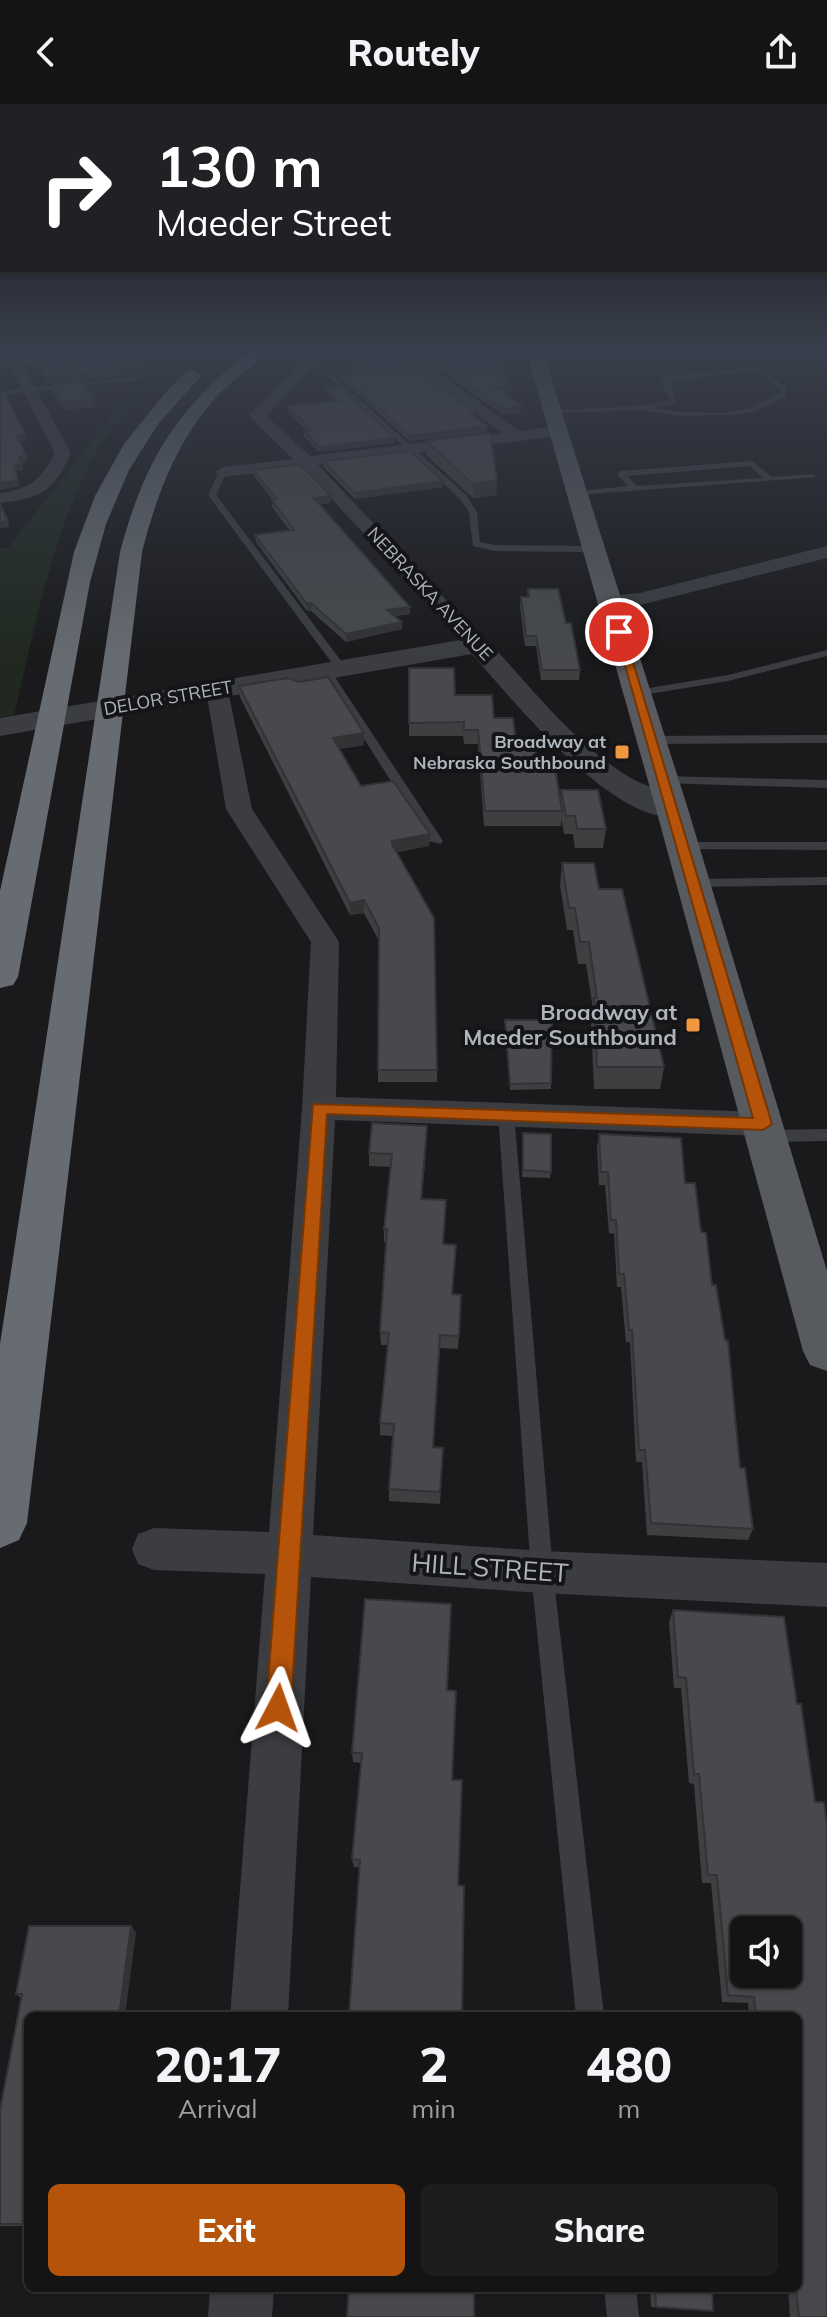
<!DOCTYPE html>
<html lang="en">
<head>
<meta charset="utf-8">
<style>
	body { margin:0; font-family:Mulish,sans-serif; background:#1d1d1e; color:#f1f3f6; height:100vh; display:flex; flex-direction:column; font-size:30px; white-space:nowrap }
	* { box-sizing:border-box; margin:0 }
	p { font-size:26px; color:#9d9ea0 }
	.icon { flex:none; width:44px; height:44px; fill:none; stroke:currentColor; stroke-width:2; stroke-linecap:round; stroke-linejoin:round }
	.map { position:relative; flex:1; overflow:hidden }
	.panel { position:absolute; left:24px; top:1908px; width:778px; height:280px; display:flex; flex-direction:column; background:#141415; border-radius:12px; box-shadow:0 2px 6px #0004,0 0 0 2px #333334 }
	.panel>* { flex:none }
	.banner { position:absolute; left:0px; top:0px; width:828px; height:168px; box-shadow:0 2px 6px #0004,0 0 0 2px #333334; background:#202124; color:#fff; overflow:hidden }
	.fabs { position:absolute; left:730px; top:1812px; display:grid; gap:16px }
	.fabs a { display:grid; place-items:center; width:72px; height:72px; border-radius:12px; background:#141415; box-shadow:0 2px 6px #0004,0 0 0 2px #333334; font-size:40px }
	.pin { position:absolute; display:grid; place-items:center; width:68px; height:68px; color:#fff; margin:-34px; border:4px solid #fff; border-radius:50%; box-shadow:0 2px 8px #0007 }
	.me { position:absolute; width:88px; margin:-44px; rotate:4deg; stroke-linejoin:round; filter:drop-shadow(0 0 6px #0008) }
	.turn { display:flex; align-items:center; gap:28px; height:168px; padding:0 24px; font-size:36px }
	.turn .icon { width:104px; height:104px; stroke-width:2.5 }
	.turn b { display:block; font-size:56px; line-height:68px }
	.eta { display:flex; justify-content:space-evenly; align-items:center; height:136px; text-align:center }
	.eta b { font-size:48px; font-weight:800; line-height:56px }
	.cta { display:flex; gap:16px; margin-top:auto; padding:16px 24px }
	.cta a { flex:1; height:92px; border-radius:12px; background:#b45309; color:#fff; font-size:32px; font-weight:800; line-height:92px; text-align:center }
	.cta a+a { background:#1d1d1e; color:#f1f3f6 }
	header { display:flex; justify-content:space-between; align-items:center; height:104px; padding:0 24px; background:#141415; font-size:36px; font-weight:800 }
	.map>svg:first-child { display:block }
	.green { fill:#202820 }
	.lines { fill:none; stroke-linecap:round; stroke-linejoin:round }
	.service { fill:#3b3d41; fill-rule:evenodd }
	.minor { fill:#3b3d41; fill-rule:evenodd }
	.tertiary { fill:#3b3d41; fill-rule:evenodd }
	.primary { fill:#575b60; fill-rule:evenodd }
	.motorway { fill:#676c72; fill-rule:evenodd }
	.wall { fill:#3d3f41; fill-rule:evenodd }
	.shaded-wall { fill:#323335 }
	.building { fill:#47494c; stroke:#323335; stroke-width:2; fill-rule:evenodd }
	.route { fill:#b45309; stroke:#753606; stroke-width:2 }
	.poi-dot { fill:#f1983e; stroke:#151517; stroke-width:3 }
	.labels { text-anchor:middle; stroke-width:8; stroke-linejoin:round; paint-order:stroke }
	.far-street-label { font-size:18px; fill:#adb4bc; stroke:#151517 }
	.far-poi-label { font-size:18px; font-weight:bold; fill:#adb4bc; stroke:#151517; text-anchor:end }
	.poi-label { font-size:22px; font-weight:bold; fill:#adb4bc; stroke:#151517; text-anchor:end }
	.near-street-label { font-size:26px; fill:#adb4bc; stroke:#151517 }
</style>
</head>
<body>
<header><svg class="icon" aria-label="back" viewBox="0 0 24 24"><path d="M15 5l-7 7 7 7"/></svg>Routely<svg class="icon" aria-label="share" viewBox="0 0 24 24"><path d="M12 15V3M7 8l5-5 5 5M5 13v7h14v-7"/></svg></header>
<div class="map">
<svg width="827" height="2213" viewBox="0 0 827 2213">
	<rect width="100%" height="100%" fill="#1a1a1c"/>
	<path class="green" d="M192,246H195C168,267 140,289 118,316C58,392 37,518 14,611L0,613V444L9,443L115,308Z"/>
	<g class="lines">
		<path class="service" d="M309,254H313L466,391L477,408L480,438L495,441L594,442L599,445L594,448L495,447L473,442L469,408L460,395Z
			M750,263L766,268L787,284L785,293L753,308L733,311L678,312L639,306L553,309L549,307L639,302L670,296L661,279L665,273ZM750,267L762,270L780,286L779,290C769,294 759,300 749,304C721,313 681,308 652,304L677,299L670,277Z
			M141,272L138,276L0,291V287Z
			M752,357L772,373L812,370L816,373L576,391L572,388L628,382L617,370L621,367ZM750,362L763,374L637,382L627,372Z
			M220,366L227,368L216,391L345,562V566H337L208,391Z
			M827,546V552L728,577L637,592L631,589L637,586L728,571Z
			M322,565L331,567L443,737L441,740L429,737L321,567Z
			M827,631V639L651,640L645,636L651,632Z
			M663,672L827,676V684L659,679V673Z
			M683,738H827V746L678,745L676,742Z
			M827,773V781L693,783L686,779L693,775Z
			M506,1003L514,1009L553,1468L604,1912H576L531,1468L498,1009Z
			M827,1025V1037L767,1038L758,1032L767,1026Z
			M604,2184H636L639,2213H607Z"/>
		<path class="minor" d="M1,246H15L19,254L102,246H146L139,250L23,262L71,349C53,388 42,394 0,399V389C30,385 41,376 55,349L10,263L0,264V256L6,255Z
			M367,246H413L411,249L519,327L559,322L567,327L559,332L318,361L485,537L489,541L485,545H471L302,363L223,373L215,368L223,363L293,355L249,312L306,252ZM396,251L502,329L310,352L266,312L315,259Z
			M827,442V454L640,501L610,504L600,498L610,492L640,489Z
			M217,579L228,586L252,705L339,838L336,993L763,1008L775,1012L780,1020L775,1028L763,1032L335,1016L313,1431L542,1447L827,1459V1503L542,1489L311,1473L288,1912H230L265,1470L154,1466L138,1460L132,1445L138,1430L154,1424L269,1428L302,1004L311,838L226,705L206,586Z
			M210,2184H274L272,2213H208Z"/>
		<path class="tertiary" d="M478,533L487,536C531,583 573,639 629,673C644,682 679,692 688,705L683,712C618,728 511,594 472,550L0,632V614Z"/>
		<path class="primary" d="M526,246H542L688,705L827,1167V1267L810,1261L803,1247L656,705Z"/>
		<path class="motorway" d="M251,246H269C256,262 237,272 222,287C179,331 157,389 142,448L27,1419L19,1436L0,1444V1240L120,448C145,355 176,306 251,246Z
			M193,266L202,271L158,320L129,366L106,420L90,478L18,873L13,881L0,884V787L74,448L95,392L124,340L165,289L187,267Z"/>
	</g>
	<path class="wall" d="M415,246H499L501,253H499L504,257V263H501V265L503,269L509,273V279L512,282L511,288L504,289L521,308L503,311L415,248Z
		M139,248L160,260L133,262L135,270L48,279L39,263L38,258Z
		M346,254L477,314L487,328L410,337L343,277V272L359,270L346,259Z
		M52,280L96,303L64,306L53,288Z
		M326,285L395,339L319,348L304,332V327H307L288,307L287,302L334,297L326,289Z
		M426,337L497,376L496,391L473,394L426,351Z
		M324,357L443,383L355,395L324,363Z
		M253,366L331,399L319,400L410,503V510L395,512L402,525L346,538L311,507H307L256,438L255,431L290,427L272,403L273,396L254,372Z
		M528,485L566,519L580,566L579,576H541L536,542H525L520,503L521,493H527Z
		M409,564L494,614L516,638L537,658L560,697L561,686L606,725L603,744H575L573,730H564L561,714V722H484L478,640H464L463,632H409Z
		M239,582L364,641L339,645L361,682L430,730L429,742L397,748L437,966V978H378V835L364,809L350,811L240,593Z
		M562,759L599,785L664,963L660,985H594L591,916L593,905L586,860H578L573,826H567L560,781Z
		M505,916L551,979V985L510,986Z
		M427,1022L422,1095L443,1140L453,1190L461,1191L458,1245L440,1244L433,1343L443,1344L440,1400L389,1397V1385L393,1332L380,1331V1319L388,1241H381L380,1228L386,1138H384V1125L391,1063L369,1062V1049Z
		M523,1029L551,1068L550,1074L522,1073Z
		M599,1030L685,1079L701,1128L712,1181L740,1364L753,1425L748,1436L647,1431L642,1358H636L630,1238H626L621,1183H617L614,1130L609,1129L605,1081H599L597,1044Z
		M673,1506L784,1513L797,1600H801L815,1698H824L827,1721V2213H790L788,2184H798V1912H749L748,1899L722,1898L711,1779H702L694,1680L689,1679L681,1584H674L669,1518ZM744,1826H788V1870H744Z
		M447,1586L458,1781L462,1912L360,1763H354L352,1755L361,1659L353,1658L352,1649Z
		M131,1822L136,1829L28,1912V2122H0V2005L21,1894L16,1890Z
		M650,2184H712L713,2207L651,2203Z"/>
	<path class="shaded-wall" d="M31,246H75L32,250Z
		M502,247L501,253L492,254V248Z
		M160,254V260L129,263L128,257Z
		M504,257V263H501V266H503V272L495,258Z
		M134,264L135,270L48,279L47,273Z
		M512,282L511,288L496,290V283Z
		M94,295L96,303L64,306L62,298Z
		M522,302L521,308L503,311V305Z
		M487,322V328L410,337V332Z
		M25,331L26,337L18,338L17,332Z
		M395,334V339L319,348V343Z
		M26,352L27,358L20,359L19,353Z
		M22,360L23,366L15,367L14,361Z
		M18,376L20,382L0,386V379Z
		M497,376L496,391L473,394V380Z
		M443,377V383L355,395L354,389Z
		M331,392V399L314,401V394Z
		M8,417L9,423L0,424V418Z
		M311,499V507H307V500Z
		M410,503V510L388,513L387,506Z
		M402,518V525L346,538V530Z
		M364,629V641L334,646L333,634Z
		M430,730L429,742L393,749L392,737Z
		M364,796V809L350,811V799Z
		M427,1022V1035L421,1108V1095Z
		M131,1822L136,1829L125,1912H119Z"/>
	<path class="building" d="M141,246H152L160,254L128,257L134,264L47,273L38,258L139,248Z
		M420,246H499L502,247L492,248L504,257L495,258L502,262H497L503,266H500L509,273L501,274L512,282L496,283L522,302L503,305Z
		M395,249L477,309L471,310L487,322L410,332L343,272L365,269L346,254Z
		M83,277L94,295L62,298L52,280Z
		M341,283L395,334L319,343L304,327L312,326L287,302L339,297L326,285Z
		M0,288H5L25,331L17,332L26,352L19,353L22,360L14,361L18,376L0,379Z
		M490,329L497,376L473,380L426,337Z
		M410,347L443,377L354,389L324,357Z
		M300,360L331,392L314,394L410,503L387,506L402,518L346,530L311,499L307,500L255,431L294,426L272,396L277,395L253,366Z
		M0,400L8,417L0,418Z
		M528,485H558L566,519H571L580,566H542L536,532H526L521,493H529Z
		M409,564H454L455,591H492L494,614H513L516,638H534L537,658L554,657L562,707H485L478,626H464V618L409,619Z
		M328,573L364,629L333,634L361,682L393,677L430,730L392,737V740L434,814L437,966H378L379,824L364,796L350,799L239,582L288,574L299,578Z
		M561,686H598L606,725H577L575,712H566Z
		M562,759H594L599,785H622L664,963H597L594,894H597L589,838H580L575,804H569Z
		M505,916H552L551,979L510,980Z
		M372,1019L427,1022L421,1095L446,1096L443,1140L456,1141L452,1190L461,1191L459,1232L440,1231L433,1343L443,1344L440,1388L389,1385L394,1320L380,1319L389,1229L380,1228L387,1125H384L392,1050L369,1049Z
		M523,1029L551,1030V1068L523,1066Z
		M599,1030L681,1034L685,1079H695L701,1128L706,1129L712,1181H716L725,1236L728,1237L740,1364H745L753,1425L651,1419L645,1346H639L632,1226H629L624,1170H619L616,1116H611L608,1068H601Z
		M365,1495L451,1500L447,1586L456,1587L452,1676H462L458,1781L464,1782L462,1912H349L360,1756L352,1755L362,1649H352Z
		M673,1506L784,1513L797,1600H801L815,1698H824L827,1721V2213H799L796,2184H798V1912H756L754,1893L728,1891L717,1771H708L699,1670H694L686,1574L678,1573ZM744,1826H788V1870H744Z
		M29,1822H131L119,1912H28V2120H0V2006L22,1890H16Z
		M349,2184H474V2213H347Z
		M655,2184H712L713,2207L656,2203Z"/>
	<linearGradient id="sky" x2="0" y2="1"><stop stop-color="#0e0e0f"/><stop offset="0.44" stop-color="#383e4b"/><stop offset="1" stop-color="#383e4b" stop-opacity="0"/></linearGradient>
	<rect width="827" height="555" fill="url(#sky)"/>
	<path class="route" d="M615,526L624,528L772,1020L763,1026L327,1010L291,1604L287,1613L278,1616L269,1613L266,1604L313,1000L753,1014Z"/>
	<g class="poi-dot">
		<rect x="614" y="640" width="16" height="16" rx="4"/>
		<rect x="685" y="913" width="16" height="16" rx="4"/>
	</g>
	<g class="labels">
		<g class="far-street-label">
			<text transform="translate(430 490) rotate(47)" y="6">NEBRASKA AVENUE</text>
			<text transform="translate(168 594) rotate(-10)" y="6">DELOR STREET</text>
		</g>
		<g class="far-poi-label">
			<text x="606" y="644">Broadway at<tspan x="606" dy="21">Nebraska Southbound</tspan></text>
		</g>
		<g class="poi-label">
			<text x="677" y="916">Broadway at<tspan x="677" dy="25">Maeder Southbound</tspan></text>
		</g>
		<g class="near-street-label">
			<text transform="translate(490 1464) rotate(4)" y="9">HILL STREET</text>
		</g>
	</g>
</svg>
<div class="fabs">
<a><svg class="icon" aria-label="sound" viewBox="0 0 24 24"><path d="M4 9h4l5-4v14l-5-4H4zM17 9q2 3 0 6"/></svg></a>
</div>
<div class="pin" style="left:619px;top:528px;background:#d93025"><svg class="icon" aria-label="arrive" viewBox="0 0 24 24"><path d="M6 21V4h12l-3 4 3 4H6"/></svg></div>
<svg class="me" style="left:278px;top:1604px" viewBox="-20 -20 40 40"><path d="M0-17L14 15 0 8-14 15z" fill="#b45309" stroke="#fff" stroke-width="4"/></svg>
<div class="banner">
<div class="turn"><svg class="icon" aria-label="right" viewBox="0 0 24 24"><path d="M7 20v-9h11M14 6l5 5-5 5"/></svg><div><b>130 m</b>Maeder Street</div></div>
</div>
<section class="panel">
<div class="eta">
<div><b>20:17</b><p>Arrival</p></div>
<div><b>2</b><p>min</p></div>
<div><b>480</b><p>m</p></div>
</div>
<div class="cta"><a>Exit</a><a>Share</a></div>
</section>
</div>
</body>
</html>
